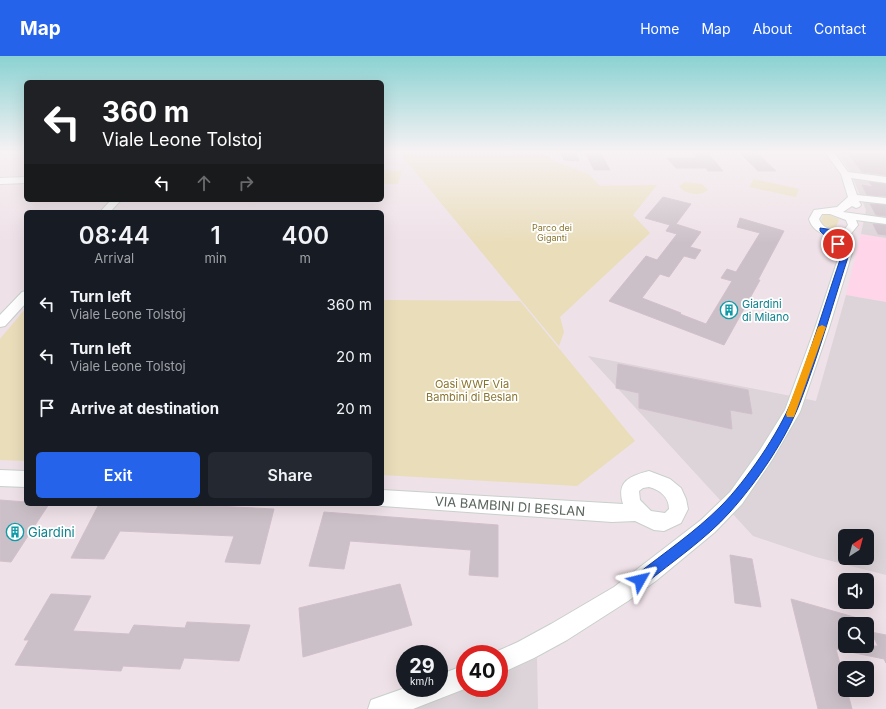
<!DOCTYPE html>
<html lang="en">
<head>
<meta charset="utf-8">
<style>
	body { margin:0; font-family:Inter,sans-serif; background:#242831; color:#f1f3f6; height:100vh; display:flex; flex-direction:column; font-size:15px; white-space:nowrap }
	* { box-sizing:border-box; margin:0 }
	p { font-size:13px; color:#9ea1a6 }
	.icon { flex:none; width:22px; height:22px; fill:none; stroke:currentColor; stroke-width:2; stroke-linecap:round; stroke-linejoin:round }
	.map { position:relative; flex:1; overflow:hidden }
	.drawer { position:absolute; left:24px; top:154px; width:360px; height:296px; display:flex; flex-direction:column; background:#171b24; border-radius:6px; box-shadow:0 4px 16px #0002 }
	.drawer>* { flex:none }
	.hud { position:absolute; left:24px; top:24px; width:360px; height:122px; border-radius:6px; box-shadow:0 4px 16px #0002; background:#202124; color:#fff; overflow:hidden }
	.needle { width:26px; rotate:36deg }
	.controls { position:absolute; left:838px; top:473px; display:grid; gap:8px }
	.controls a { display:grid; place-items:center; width:36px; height:36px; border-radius:6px; background:#171b24; box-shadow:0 4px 16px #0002; font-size:20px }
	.speed { position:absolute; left:396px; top:589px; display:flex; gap:8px; font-size:20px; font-weight:700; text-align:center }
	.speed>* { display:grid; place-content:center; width:52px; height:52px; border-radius:50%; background:#171b24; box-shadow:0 4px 16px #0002; line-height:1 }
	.speed small { font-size:10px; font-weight:400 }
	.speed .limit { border:6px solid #d22; background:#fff; color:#111 }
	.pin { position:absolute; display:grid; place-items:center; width:34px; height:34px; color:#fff; margin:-17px; border:2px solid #fff; border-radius:50%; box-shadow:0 1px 4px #0007 }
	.me { position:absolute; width:44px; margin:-22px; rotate:53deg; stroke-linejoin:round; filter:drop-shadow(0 0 3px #0008) }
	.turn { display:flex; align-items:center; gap:14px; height:84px; padding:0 12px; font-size:18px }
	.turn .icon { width:52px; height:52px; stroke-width:2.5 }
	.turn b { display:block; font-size:28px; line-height:34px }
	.lanes { display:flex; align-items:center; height:38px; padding:0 12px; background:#0003; justify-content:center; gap:20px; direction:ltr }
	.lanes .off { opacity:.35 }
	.eta { display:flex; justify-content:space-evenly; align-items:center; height:68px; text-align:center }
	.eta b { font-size:24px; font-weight:600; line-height:28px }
	.button { display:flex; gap:8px; margin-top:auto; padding:8px 12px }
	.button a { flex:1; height:46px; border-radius:6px; background:#2563eb; color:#fff; font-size:16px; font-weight:600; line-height:46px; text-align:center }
	.button a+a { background:#242831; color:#f1f3f6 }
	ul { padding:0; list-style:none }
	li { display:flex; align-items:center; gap:12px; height:52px; padding:0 12px }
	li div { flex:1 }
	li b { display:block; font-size:15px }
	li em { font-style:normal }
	header { display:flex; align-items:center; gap:24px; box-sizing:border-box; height:56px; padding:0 20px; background:#2563eb; color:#fff }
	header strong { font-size:19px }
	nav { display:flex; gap:22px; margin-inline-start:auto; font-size:14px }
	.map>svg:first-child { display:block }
	.commercial { fill:#ffd5ea }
	.industrial { fill:#dcd4d8; fill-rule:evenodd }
	.green { fill:#e9ddba }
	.building { fill:#cbc0c7; stroke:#d3bfcb }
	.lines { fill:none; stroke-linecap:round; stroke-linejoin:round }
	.minor-casing { stroke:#c8d0cb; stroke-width:2 }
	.minor { fill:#fff; fill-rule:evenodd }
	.route { fill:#2563eb; stroke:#184099 }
	.slow { fill:#f59e0b }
	.labels { text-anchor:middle; stroke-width:3.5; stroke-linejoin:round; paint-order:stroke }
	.far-park-label { font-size:9px; fill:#89742d; stroke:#fff }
	.culture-label { font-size:11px; fill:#0d838f; stroke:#fff; text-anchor:start }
	.park-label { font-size:11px; fill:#89742d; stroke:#fff }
	.near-street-label { font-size:13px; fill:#59645c; stroke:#fff }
	.near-culture-label { font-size:13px; fill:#0d838f; stroke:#fff; text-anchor:start }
</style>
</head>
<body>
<header>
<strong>Map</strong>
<nav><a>Home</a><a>Map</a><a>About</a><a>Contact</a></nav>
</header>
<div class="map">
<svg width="886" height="653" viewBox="0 0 886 653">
	<rect width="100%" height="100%" fill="#eee1e7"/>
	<path class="commercial" d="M861,178L886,182V246L846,239Z"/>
	<path class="industrial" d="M835,95H886V182L861,178L866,154L850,115Z
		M846,239L886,246V519L816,501L753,480L588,300L816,345ZM845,480H867V502H845Z
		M537,602L538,653H404L465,632H499V617Z"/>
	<path class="green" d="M398,95H542L554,105L589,118L600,130L657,129L633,159L650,177L560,261L564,276L559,290Z
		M382,114L402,115L398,128H382Z
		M754,123L799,133L796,141L749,131Z
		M685,126L702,128L708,134C700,141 684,138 679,130Z
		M828,158L839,163L836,172L830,173L820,167L823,159Z
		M382,244L520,245L635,385L577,430L382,419Z
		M26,252V405L0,404V283Z"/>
	<path class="building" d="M560,95H575L579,105L564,104Z
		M692,95H706L723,115H708L706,112H676L667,102H697Z
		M847,95H886V119L862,116Z
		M586,98H601L610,114H594Z
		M741,98H758L776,115H758Z
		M869,126L886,128V140L867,139L862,129L873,131Z
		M663,141L691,148L676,168L701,176L690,191L701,194L695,203L684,200L669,221L660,218L642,242L681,257L680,258L706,268L732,225L721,222L727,213L736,216L760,177L737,171L740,162L784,175L758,224H760L724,289L609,245L646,200L657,204L677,178L666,175L670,169L645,162Z
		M870,148L886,149V160L876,159Z
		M873,168L886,169V179L878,178Z
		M618,308L748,334L752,358L730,354L732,373L639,352V337L616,332Z
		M0,444L26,446V448H49L11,506L0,505Z
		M99,448H177L274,453L260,508L225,506L234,480L120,475L104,503L71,502Z
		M324,456L498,469V521L469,519L471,494L350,485L344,513L309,510Z
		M730,499L752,503L761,551L735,547Z
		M400,528L412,569L303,601L299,552Z
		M51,538L91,540L73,575L129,578L134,569L185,572L187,566L250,569L239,605L184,602L180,613L123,610L121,615L15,609L29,584H24Z
		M791,543L868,565V568H845V590H878L871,576L886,579V607L884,603L836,593L845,627V634H847L852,653H818Z"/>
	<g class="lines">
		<defs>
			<path id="minor" d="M824,95H833L848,116L886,121V127L851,122L857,139L886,142V148L859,145L861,149L859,151L856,152L852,150L843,156L886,162V168L856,164L858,169L850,179L852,197L829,272L800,356L772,404L742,448L715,476L657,524L628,545L567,584L534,602L499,618V598H491L518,586L551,568L614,531L701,464L730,436L760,394L785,354L815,272L840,197V181C827,180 813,177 809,163L814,154L837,151L848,141L841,118ZM822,158H830L846,164L848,169L844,174C834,175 823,174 819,163Z
				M26,121V127L0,128V122Z
				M111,144H121L110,156H100Z
				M26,235V247L5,270L0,271V259L22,236Z
				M0,414L26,415V431L0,430Z
				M649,415L670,423L681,432L686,443L688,453L681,467L664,475L654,474L635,465L612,466L382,450L376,448H382V434L623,448C616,425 630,420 649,415ZM649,431C660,434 669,441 669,453L665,457L651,455L640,444L639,435L643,432Z
				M465,609V632H467L413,653H368L371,644L405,632H439V619Z"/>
		</defs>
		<use href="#minor" class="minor-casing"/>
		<use href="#minor" class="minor"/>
	</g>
	<linearGradient id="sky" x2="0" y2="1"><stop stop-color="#8bd2d2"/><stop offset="0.51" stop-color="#f7f2f4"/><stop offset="1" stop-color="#f7f2f4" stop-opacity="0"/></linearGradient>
	<rect width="886" height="187" fill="url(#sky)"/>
	<path class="route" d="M820,172L847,176L850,195C834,244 820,295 801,344C787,382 757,426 730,456C706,483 673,505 645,528L640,530L636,528L634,524L636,519C664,497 695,476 721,450C746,425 779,377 792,344C811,296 826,244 843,195L842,179L831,178L841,188L836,190L820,175Z"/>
	<path class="slow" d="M822,269L826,271L795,358L794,361H787L786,358L818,271Z"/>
	<defs>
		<symbol id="building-ring" viewBox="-11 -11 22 22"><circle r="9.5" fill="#fff" stroke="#0f9aa8" stroke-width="1.5"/><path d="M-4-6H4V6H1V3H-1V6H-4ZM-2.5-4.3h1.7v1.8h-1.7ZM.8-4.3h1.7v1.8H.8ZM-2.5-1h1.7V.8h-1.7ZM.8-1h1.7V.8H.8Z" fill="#0f9aa8"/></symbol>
	</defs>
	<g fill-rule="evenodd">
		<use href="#building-ring" x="719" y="244" width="20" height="20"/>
		<use href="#building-ring" x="5" y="466" width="20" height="20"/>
	</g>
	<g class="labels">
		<g class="far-park-label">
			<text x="552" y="175">Parco dei<tspan x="552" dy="10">Giganti</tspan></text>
		</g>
		<g class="culture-label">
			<text x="742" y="252">Giardini<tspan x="742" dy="13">di Milano</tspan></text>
		</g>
		<g class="park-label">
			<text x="472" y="332">Oasi WWF Via<tspan x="472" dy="13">Bambini di Beslan</tspan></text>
		</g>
		<g class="near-street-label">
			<text transform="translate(510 450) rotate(4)" y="5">VIA BAMBINI DI BESLAN</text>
		</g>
		<g class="near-culture-label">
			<text x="28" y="481">Giardini</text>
		</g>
	</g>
</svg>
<div class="controls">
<a><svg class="needle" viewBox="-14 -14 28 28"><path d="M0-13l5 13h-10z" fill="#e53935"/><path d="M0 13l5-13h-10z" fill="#9ea1a6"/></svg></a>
<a><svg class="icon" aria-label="sound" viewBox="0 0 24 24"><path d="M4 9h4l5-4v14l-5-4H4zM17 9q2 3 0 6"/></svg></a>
<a><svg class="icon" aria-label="search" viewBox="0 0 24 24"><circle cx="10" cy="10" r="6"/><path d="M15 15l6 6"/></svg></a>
<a><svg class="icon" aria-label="layers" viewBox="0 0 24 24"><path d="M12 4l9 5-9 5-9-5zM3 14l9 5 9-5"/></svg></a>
</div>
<div class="speed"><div>29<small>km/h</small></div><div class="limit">40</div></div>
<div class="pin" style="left:838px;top:188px;background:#d93025"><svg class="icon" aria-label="arrive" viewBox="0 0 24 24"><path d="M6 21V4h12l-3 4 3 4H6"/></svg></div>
<svg class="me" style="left:640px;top:524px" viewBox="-20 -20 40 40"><path d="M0-17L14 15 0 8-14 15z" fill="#2563eb" stroke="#fff" stroke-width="4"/></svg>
<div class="hud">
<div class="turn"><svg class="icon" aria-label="left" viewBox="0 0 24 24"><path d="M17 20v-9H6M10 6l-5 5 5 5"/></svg><div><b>360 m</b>Viale Leone Tolstoj</div></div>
<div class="lanes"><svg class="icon" aria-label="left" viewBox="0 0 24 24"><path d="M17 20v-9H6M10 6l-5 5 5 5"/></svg><svg class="icon off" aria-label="ahead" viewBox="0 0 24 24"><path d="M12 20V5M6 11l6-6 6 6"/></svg><svg class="icon off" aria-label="right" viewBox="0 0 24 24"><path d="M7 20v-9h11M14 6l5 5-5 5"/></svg></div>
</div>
<section class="drawer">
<div class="eta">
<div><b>08:44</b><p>Arrival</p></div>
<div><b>1</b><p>min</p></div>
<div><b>400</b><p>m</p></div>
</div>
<ul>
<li><svg class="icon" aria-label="left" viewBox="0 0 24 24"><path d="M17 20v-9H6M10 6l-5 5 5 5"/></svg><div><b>Turn left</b><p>Viale Leone Tolstoj</p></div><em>360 m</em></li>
<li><svg class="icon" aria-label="left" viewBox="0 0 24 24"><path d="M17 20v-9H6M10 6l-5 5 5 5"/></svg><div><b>Turn left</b><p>Viale Leone Tolstoj</p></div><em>20 m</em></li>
<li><svg class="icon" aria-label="arrive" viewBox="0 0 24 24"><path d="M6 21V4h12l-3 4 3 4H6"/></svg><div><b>Arrive at destination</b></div><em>20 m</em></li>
</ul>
<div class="button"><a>Exit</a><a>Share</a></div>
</section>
</div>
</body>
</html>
